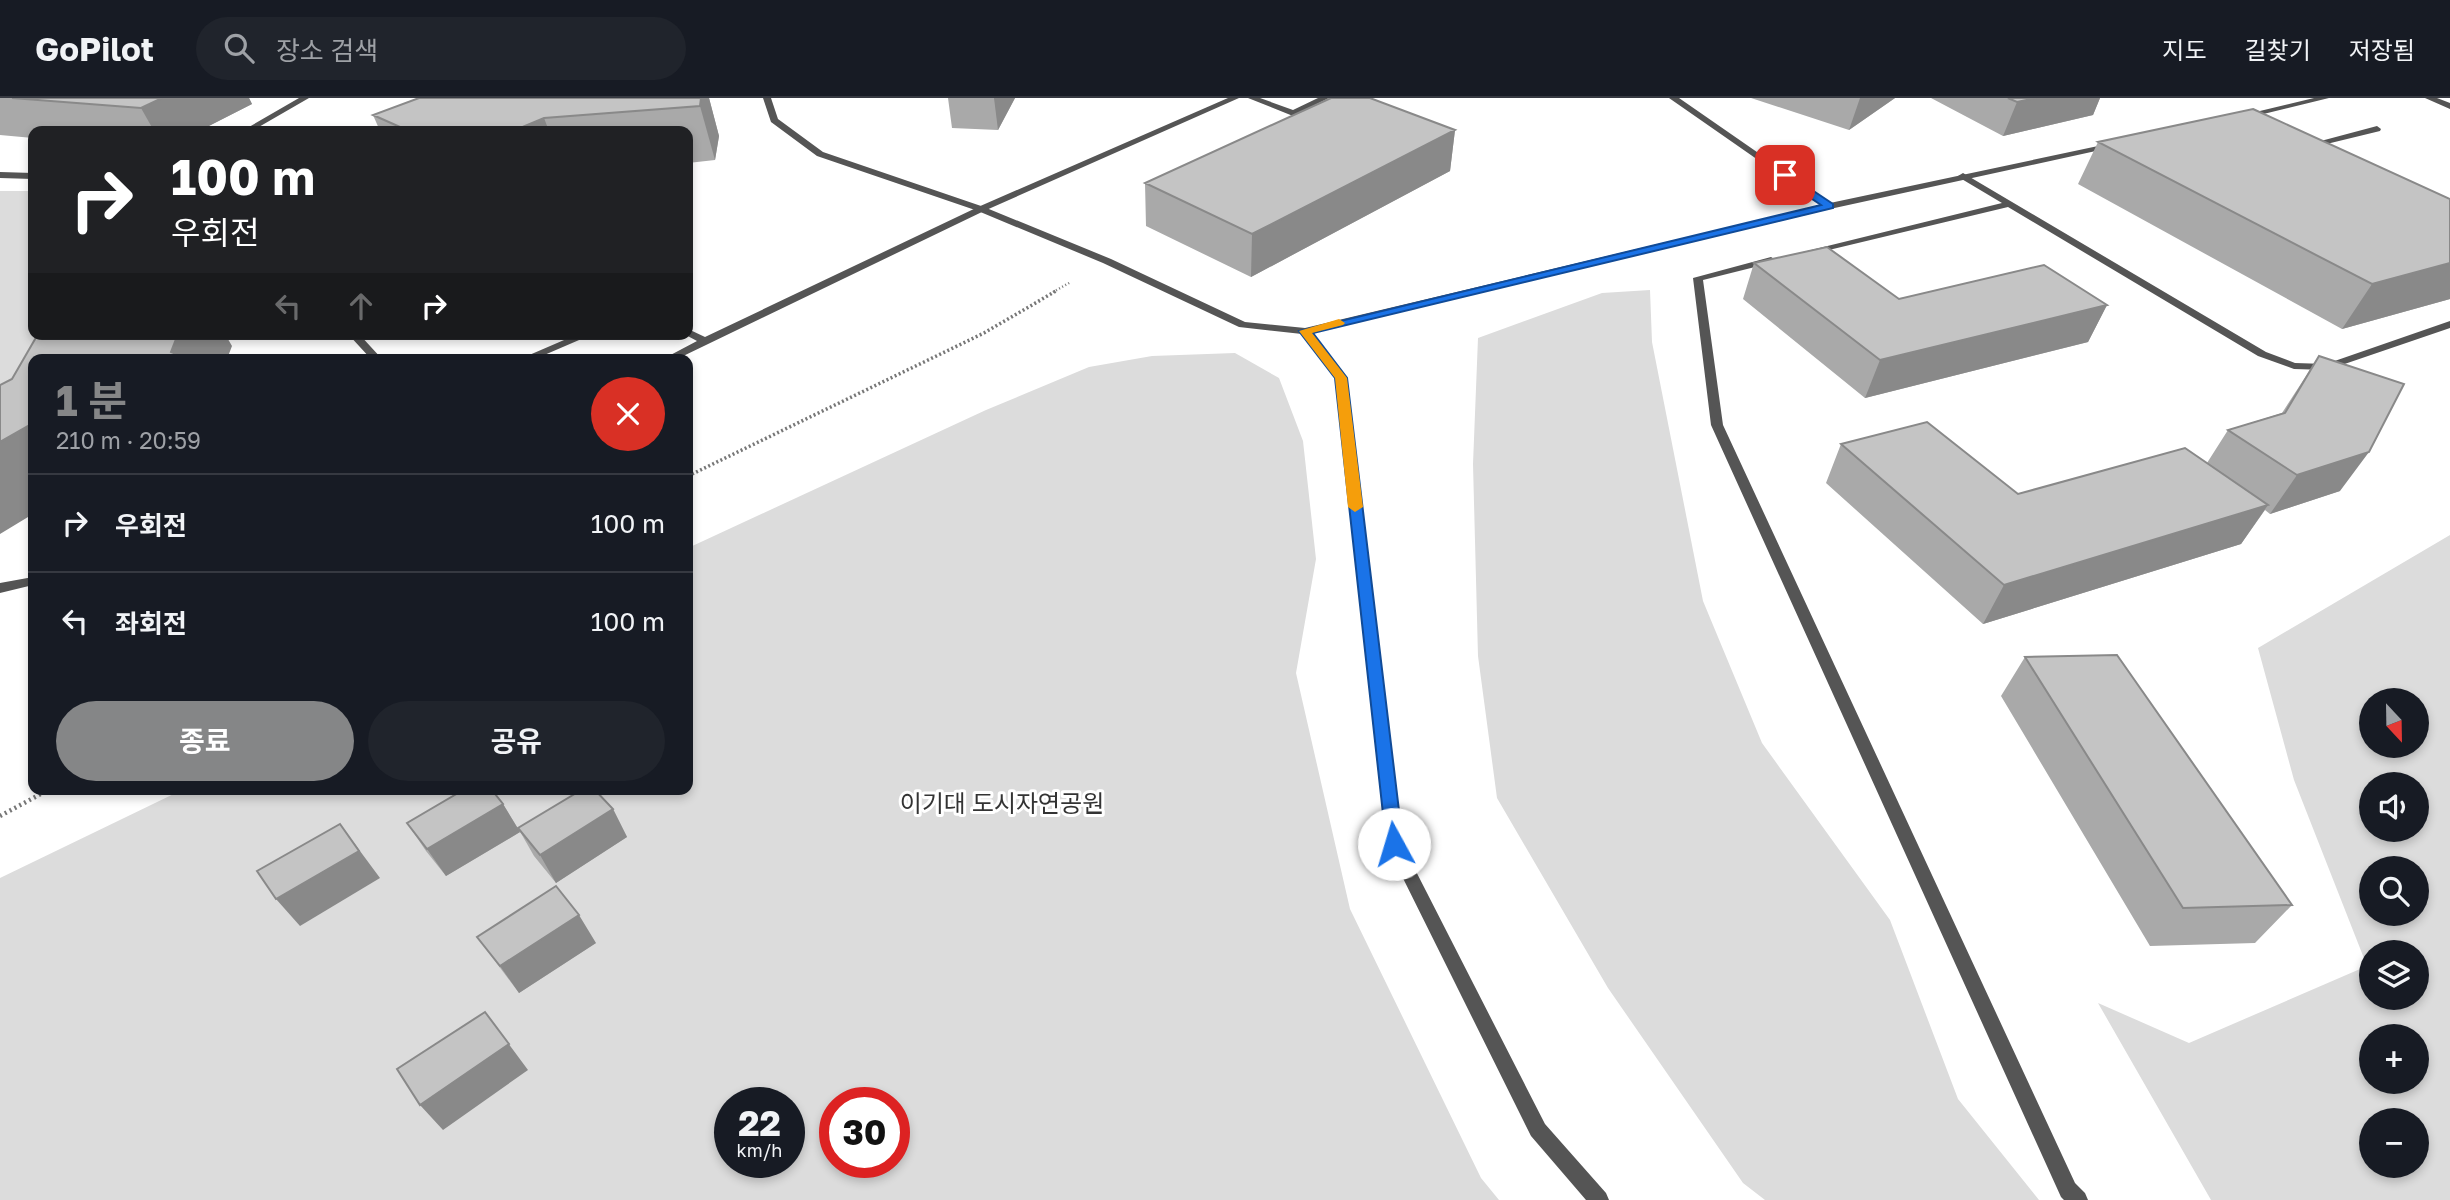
<!DOCTYPE html>
<html lang="ko">
<head>
<meta charset="utf-8">
<style>
	body { margin:0; font-family:"Golos Text","Noto Sans KR",sans-serif; background:#20242c; color:#f1f3f6; height:100vh; display:flex; flex-direction:column; font-size:26px; white-space:nowrap }
	* { box-sizing:border-box; margin:0 }
	p { font-size:23px; color:#9ea1a6 }
	.icon { flex:none; width:38px; height:38px; fill:none; stroke:currentColor; stroke-width:2; stroke-linecap:round; stroke-linejoin:round }
	.map { position:relative; flex:1; overflow:hidden }
	.drawer { position:absolute; left:28px; top:256px; width:665px; height:441px; display:flex; flex-direction:column; background:#171b24; border-radius:14px; box-shadow:0 4px 10px #0003 }
	.drawer>* { flex:none }
	.top-card { position:absolute; left:28px; top:28px; width:665px; height:214px; border-radius:14px; box-shadow:0 4px 10px #0003; background:#202124; color:#fff; overflow:hidden }
	.needle { width:46px; rotate:158deg }
	.tools { position:absolute; left:2359px; top:590px; display:grid; gap:14px }
	.tools a { display:grid; place-items:center; width:70px; height:70px; border-radius:50%; background:#171b24; box-shadow:0 4px 10px #0003; font-size:35px }
	.speed { position:absolute; left:714px; top:989px; display:flex; gap:14px; font-size:35px; font-weight:700; text-align:center }
	.speed>* { display:grid; place-content:center; width:91px; height:91px; border-radius:50%; background:#171b24; box-shadow:0 4px 10px #0003; line-height:1 }
	.speed small { font-size:18px; font-weight:400 }
	.speed .limit { border:10px solid #d22; background:#fff; color:#111 }
	.pin { position:absolute; display:grid; place-items:center; width:60px; height:60px; color:#fff; margin:-30px; border-radius:14px; box-shadow:0 4px 10px #0006 }
	.me { position:absolute; width:77px; margin:-38px; rotate:354deg; stroke-linejoin:round; filter:drop-shadow(0 0 5px #0008) }
	.turn { display:flex; align-items:center; gap:24px; height:147px; padding:0 28px; font-size:32px }
	.turn .icon { width:91px; height:91px; stroke-width:2.5 }
	.turn b { display:block; font-size:49px; line-height:60px }
	.lanes { display:flex; align-items:center; height:66px; padding:0 28px; background:#0003; justify-content:center; gap:35px; direction:ltr }
	.lanes .off { opacity:.35 }
	.round { display:grid; place-items:center; flex:none; width:74px; height:74px; border-radius:37px; background:#20242c }
	.headline { display:flex; align-items:center; justify-content:space-between; height:119px; padding:0 28px }
	h1 { font-size:42px; font-weight:700; line-height:52px; color:#858687 }
	.cta { display:flex; gap:14px; margin-top:auto; padding:14px 28px }
	.cta a { flex:1; height:80px; border-radius:42px; background:#858687; color:#fff; font-size:28px; font-weight:700; line-height:80px; text-align:center }
	.cta a+a { background:#20242c; color:#f1f3f6 }
	ul { padding:0; list-style:none }
	li { display:flex; align-items:center; gap:21px; height:98px; padding:0 28px; border-top:2px solid #363941 }
	li div { flex:1 }
	li b { display:block; font-size:26px }
	li em { font-style:normal }
	header { display:flex; align-items:center; gap:42px; box-sizing:border-box; height:98px; padding:0 35px; background:#171b24; border-bottom:2px solid #363941 }
	header strong { font-size:33px }
	nav { display:flex; gap:38px; margin-inline-start:auto; font-size:24px }
	.search { width:490px; height:63px; background:#20242c; display:flex; align-items:center; gap:18px; box-sizing:border-box; padding:0 24px; border-radius:38px; color:#9ea1a6; font-size:26px }
	.map>svg:first-child { display:block }
	.green { fill:#dcdcdc; fill-rule:evenodd }
	.lines { fill:none; stroke-linecap:round; stroke-linejoin:round }
	.path-far2 { stroke:#777; stroke-width:2.5; stroke-dasharray:1 2.5; stroke-linecap:butt }
	.path-far1 { stroke:#777; stroke-width:3.5; stroke-dasharray:2 2.5; stroke-linecap:butt }
	.path { stroke:#777; stroke-width:4.5; stroke-dasharray:2 3.5; stroke-linecap:butt }
	.service { fill:#555; fill-rule:evenodd }
	.minor { fill:#555; fill-rule:evenodd }
	.wall { fill:#a9a9a9 }
	.shaded-wall { fill:#898989 }
	.building { fill:#c4c4c4; stroke:#898989; stroke-width:2 }
	.route { fill:#1a73e8; stroke:#114b97; stroke-width:2 }
	.slow { fill:#f59e0b }
	.labels { text-anchor:middle; stroke-width:6; stroke-linejoin:round; paint-order:stroke }
	.park-label { font-size:24px; fill:#333; stroke:#fff }
</style>
</head>
<body>
<header>
<strong>GoPilot</strong>
<div class="search"><svg class="icon" aria-label="search" viewBox="0 0 24 24"><circle cx="10" cy="10" r="6"/><path d="M15 15l6 6"/></svg>장소 검색</div>
<nav><a>지도</a><a>길찾기</a><a>저장됨</a></nav>
</header>
<div class="map">
<svg width="2450" height="1102" viewBox="0 0 2450 1102">
	<rect width="100%" height="100%" fill="#fff"/>
	<path class="green" d="M0,93H33V236H74L33,261L0,314Z
		M1650,192L1652,244L1703,503L1762,645L1890,822L1958,1001L2039,1102H1765L1743,1085L1608,890L1497,700L1478,558L1473,366L1478,240L1602,195Z
		M1235,255L1279,280L1303,343L1316,461L1296,575L1350,811L1481,1080L1499,1102H0V780L184,691H688V450L986,312L1089,269L1152,258ZM730,1004H789V1064H730ZM835,1004H894V1064H835Z
		M2450,437V1102H2211L2098,905L2189,945L2367,868L2294,682L2258,550ZM2371,602H2417V648H2371ZM2371,686H2417V732H2371ZM2371,770H2417V816H2371ZM2371,854H2417V900H2371ZM2371,938H2417V984H2371ZM2371,1022H2417V1068H2371Z"/>
	<g class="lines">
		<path class="path-far2" d="M1053,194L1071,184"/>
		<path class="path-far1" d="M688,378L984,235L1056,193"/>
		<path class="path" d="M0,718L50,691"/>
		<path class="service" d="M299,0H309L252,33H242Z
			M1228,0H1239L984,113L677,261H663L697,243L684,236H688V231L705,239L978,109Z
			M1248,0H1260L1293,12L1318,0H1329L1293,18Z
			M1669,0H1679L1835,108L1827,110Z
			M2377,28L2381,31L2380,33L2306,51L2302,48Z
			M0,74L33,75V81L0,80Z
			M1963,75L2266,254L2295,265L2326,266L2450,223V230L2327,272L2294,271L2258,258L2008,109L1808,157L1803,154L2002,105L1960,80L1958,78Z
			M1771,159L1776,162L1775,164L1703,182L1723,327L2075,1085L2085,1095L2088,1102H2064L2061,1099L1711,327L1693,180Z
			M348,236H359L382,261H371Z
			M578,236H593L535,261H520Z
			M33,479V487L0,495V485Z"/>
		<path class="minor" d="M763,0H771L778,21L823,54L984,109L1111,161L1245,224L1305,230L1830,105L2117,44L2118,46L2114,49L1830,111L1312,235L1347,280L1402,746L1545,1026L1606,1095L1609,1102H1586L1531,1038L1386,746L1335,280L1302,236L1239,229L1103,165L978,113L817,58L771,24Z
			M2314,0H2329L2243,21L2239,18Z
			M2425,0H2437L2450,5V11Z"/>
	</g>
	<path class="wall" d="M0,0H249L252,6L199,33H33V40L0,37Z
		M709,0L719,38L715,62L688,65V33H380L373,17Z
		M948,0H1015L998,32L952,30Z
		M1751,0H1895L1849,32Z
		M1931,0H2100L2093,17L2003,38Z
		M1455,32L1450,73L1251,179L1146,128L1145,85Z
		M2098,44L2450,101V201L2342,231L2078,86Z
		M1754,165L1899,201L2107,207L2088,244L1865,300L1743,201Z
		M2319,258L2340,393L2270,416L2265,412L2241,446L1983,526L1826,385L1841,346L2018,396L2207,365L2228,332L2282,315Z
		M2025,559L2292,807L2255,845L2150,848L2001,598Z
		M503,706L520,734L446,778L426,753L407,725Z
		M613,711L627,739L556,785L534,758L518,730Z
		M477,839L596,845L519,895Z"/>
	<path class="shaded-wall" d="M162,0H249L252,6L199,33H154L141,10Z
		M701,0H709L719,38L715,62L700,8Z
		M994,0H1015L998,32Z
		M1860,0H1895L1849,32Z
		M2036,0H2100L2093,17L2003,38L2017,4Z
		M544,20L549,33H513Z
		M1455,32L1450,73L1251,179L1252,136Z
		M2450,165V201L2342,231L2372,186Z
		M2107,207L2088,244L1865,300L1880,262Z
		M178,236H225L232,248L227,261H175L171,254Z
		M33,325V416L0,436V344Z
		M2369,354L2340,393L2270,416L2297,377Z
		M2268,407L2241,446L1983,526L2004,487Z
		M503,706L520,734L446,778L427,751Z
		M613,711L627,739L556,785L540,757Z
		M340,726L380,780L300,828L276,801Z
		M579,817L596,845L519,895L500,868Z
		M485,914L528,972L443,1032L420,1007Z"/>
	<path class="building" d="M12,0H162L141,10Z
		M419,0H701L700,8L544,20L513,33H409L373,17Z
		M1331,0H1370L1455,32L1252,136L1145,85Z
		M2008,0H2036L2017,4Z
		M2253,11L2450,101V165L2372,186L2098,44Z
		M1827,149L1899,201L2044,167L2107,207L1880,262L1754,165Z
		M38,236H178L171,254L188,261H33V325L0,344V287L12,281Z
		M2319,258L2404,286L2369,354L2297,377L2228,332L2285,315Z
		M1927,324L2018,396L2185,350L2268,407L2004,487L1841,346Z
		M2117,557L2292,807L2183,810L2025,559Z
		M465,691H491L503,706L427,751L407,725Z
		M583,691H594L613,711L540,757L518,730Z
		M340,726L359,753L276,801L257,773Z
		M556,788L579,817L500,868L477,839Z
		M485,914L509,946L420,1007L397,971Z"/>
	<path class="route" d="M1785,74L1833,106V110L1313,235L1347,280L1403,746L1394,754L1387,752L1335,280L1299,233L1821,107L1781,80L1780,77Z"/>
	<path class="slow" d="M1339,221L1345,225L1343,227L1312,235L1347,280L1363,409L1355,414L1348,409L1335,280L1299,233Z"/>
	<g class="labels">
		<g class="park-label">
			<text x="1002" y="714">이기대 도시자연공원</text>
		</g>
	</g>
</svg>
<div class="tools">
<a><svg class="needle" viewBox="-14 -14 28 28"><path d="M0-13l5 13h-10z" fill="#e53935"/><path d="M0 13l5-13h-10z" fill="#9ea1a6"/></svg></a>
<a><svg class="icon" aria-label="sound" viewBox="0 0 24 24"><path d="M4 9h4l5-4v14l-5-4H4zM17 9q2 3 0 6"/></svg></a>
<a><svg class="icon" aria-label="search" viewBox="0 0 24 24"><circle cx="10" cy="10" r="6"/><path d="M15 15l6 6"/></svg></a>
<a><svg class="icon" aria-label="layers" viewBox="0 0 24 24"><path d="M12 4l9 5-9 5-9-5zM3 14l9 5 9-5"/></svg></a>
<a>+</a>
<a>−</a>
</div>
<div class="speed"><div>22<small>km/h</small></div><div class="limit">30</div></div>
<div class="pin" style="left:1785px;top:77px;background:#d93025"><svg class="icon" aria-label="arrive" viewBox="0 0 24 24"><path d="M6 21V4h12l-3 4 3 4H6"/></svg></div>
<svg class="me" style="left:1394px;top:746px" viewBox="-20 -20 40 40"><circle r="19" fill="#fff"/><path d="M0-13L10 11 0 6-10 11z" fill="#1a73e8"/></svg>
<div class="top-card">
<div class="turn"><svg class="icon" aria-label="right" viewBox="0 0 24 24"><path d="M7 20v-9h11M14 6l5 5-5 5"/></svg><div><b>100 m</b>우회전</div></div>
<div class="lanes"><svg class="icon off" aria-label="left" viewBox="0 0 24 24"><path d="M17 20v-9H6M10 6l-5 5 5 5"/></svg><svg class="icon off" aria-label="ahead" viewBox="0 0 24 24"><path d="M12 20V5M6 11l6-6 6 6"/></svg><svg class="icon" aria-label="right" viewBox="0 0 24 24"><path d="M7 20v-9h11M14 6l5 5-5 5"/></svg></div>
</div>
<section class="drawer">
<div class="headline"><div><h1>1 분</h1><p>210 m · 20:59</p></div><a class="round" style="background:#d93025;color:#fff"><svg class="icon" aria-label="close" viewBox="0 0 24 24"><path d="M6 6l12 12M18 6L6 18"/></svg></a></div>
<ul>
<li><svg class="icon" aria-label="right" viewBox="0 0 24 24"><path d="M7 20v-9h11M14 6l5 5-5 5"/></svg><div><b>우회전</b></div><em>100 m</em></li>
<li><svg class="icon" aria-label="left" viewBox="0 0 24 24"><path d="M17 20v-9H6M10 6l-5 5 5 5"/></svg><div><b>좌회전</b></div><em>100 m</em></li>
</ul>
<div class="cta"><a>종료</a><a>공유</a></div>
</section>
</div>
</body>
</html>
